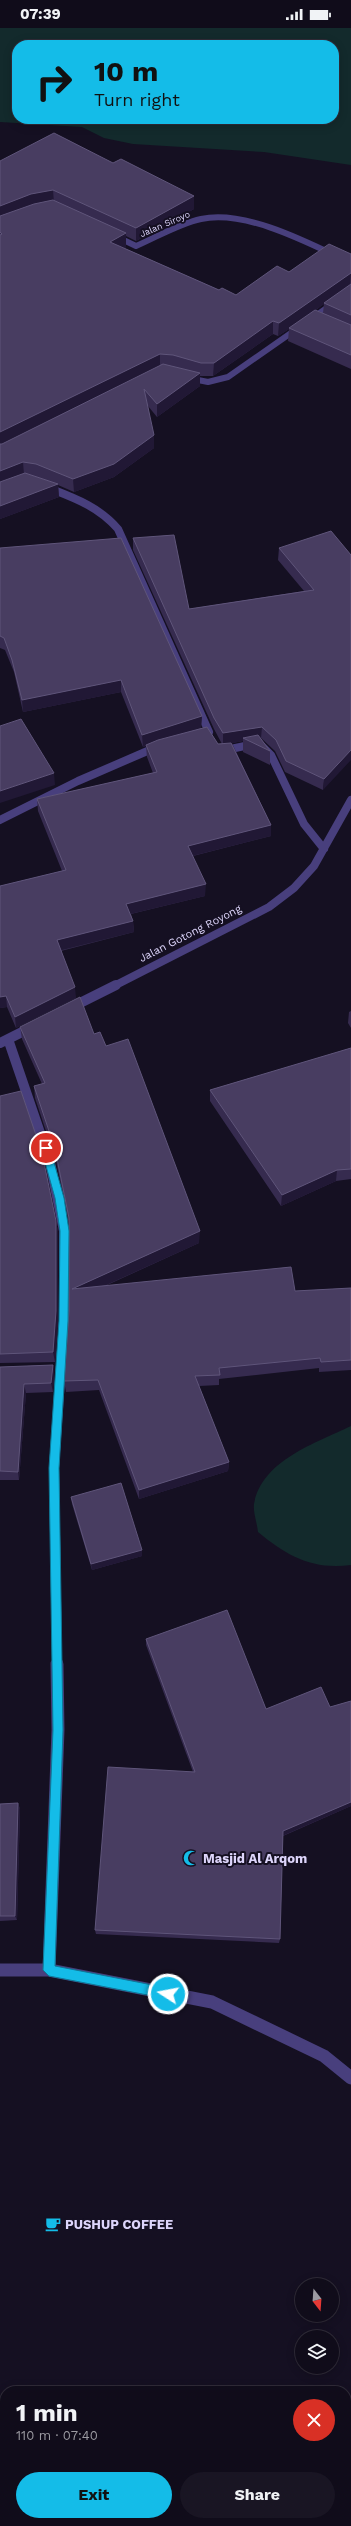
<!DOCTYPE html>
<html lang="en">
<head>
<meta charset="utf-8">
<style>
	body { margin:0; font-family:"Work Sans",sans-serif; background:#191523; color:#f1f3f6; height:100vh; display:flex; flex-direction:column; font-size:15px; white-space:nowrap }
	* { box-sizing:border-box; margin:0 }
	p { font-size:13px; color:#9c9ba2 }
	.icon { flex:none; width:22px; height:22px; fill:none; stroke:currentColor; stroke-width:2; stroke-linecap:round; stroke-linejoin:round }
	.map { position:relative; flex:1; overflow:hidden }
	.panel { position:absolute; left:0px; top:2358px; width:351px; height:140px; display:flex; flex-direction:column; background:#100c1a; border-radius:16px 16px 0 0; box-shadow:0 2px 10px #0003,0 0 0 1px #302c39 }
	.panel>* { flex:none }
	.top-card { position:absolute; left:12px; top:12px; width:327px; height:84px; border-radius:16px; box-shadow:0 2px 10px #0003,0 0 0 1px #302c39; background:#14bce8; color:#111; overflow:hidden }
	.needle { width:26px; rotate:163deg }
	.tools { position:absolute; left:295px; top:2250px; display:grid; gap:8px }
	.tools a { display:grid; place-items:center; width:44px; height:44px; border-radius:50%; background:#100c1a; box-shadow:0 2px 10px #0003,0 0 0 1px #302c39; font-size:20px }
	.pin { position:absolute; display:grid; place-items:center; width:34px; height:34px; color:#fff; margin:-17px; border:2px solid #fff; border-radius:50%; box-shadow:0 1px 4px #0007 }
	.me { position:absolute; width:44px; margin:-22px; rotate:281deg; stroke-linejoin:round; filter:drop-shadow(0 0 3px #0008) }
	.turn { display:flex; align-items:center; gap:14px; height:84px; padding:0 16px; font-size:18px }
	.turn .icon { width:52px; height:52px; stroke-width:2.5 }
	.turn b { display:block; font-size:28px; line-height:34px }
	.round { display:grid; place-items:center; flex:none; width:42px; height:42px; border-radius:21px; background:#191523 }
	.summary { display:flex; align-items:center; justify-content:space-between; height:68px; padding:0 16px }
	h1 { font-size:24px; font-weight:700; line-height:30px }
	.action { display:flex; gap:8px; margin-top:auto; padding:8px 16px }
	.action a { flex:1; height:46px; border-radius:24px; background:#14bce8; color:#111; font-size:16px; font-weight:700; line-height:46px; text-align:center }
	.action a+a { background:#191523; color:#f1f3f6 }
	.status { display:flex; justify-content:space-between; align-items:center; height:28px; padding:0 20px; background:#100c1a; direction:ltr }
	.status svg { height:11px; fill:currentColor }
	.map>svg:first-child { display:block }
	.green { fill:#132a2c; fill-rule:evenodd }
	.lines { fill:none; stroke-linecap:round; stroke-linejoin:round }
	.minor-far3 { stroke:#483f7d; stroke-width:6 }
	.minor-far2 { stroke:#483f7d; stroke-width:8 }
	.minor-far1 { stroke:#483f7d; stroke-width:10 }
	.minor { stroke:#483f7d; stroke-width:13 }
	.wall { fill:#362b4f; fill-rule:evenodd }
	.shaded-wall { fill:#211835 }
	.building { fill:#483d61; stroke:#5f557a }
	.route { fill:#14bce8; stroke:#0d7a97 }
	.labels { text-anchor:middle; stroke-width:4; stroke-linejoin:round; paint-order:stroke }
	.far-street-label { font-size:9px; fill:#ddd5fb; stroke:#151022 }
	.street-label { font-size:11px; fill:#ddd5fb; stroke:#151022 }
	.near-poi-label { font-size:13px; font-weight:bold; fill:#ddd5fb; stroke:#151022; text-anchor:start }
</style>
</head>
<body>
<div class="status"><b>07:39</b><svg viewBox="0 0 49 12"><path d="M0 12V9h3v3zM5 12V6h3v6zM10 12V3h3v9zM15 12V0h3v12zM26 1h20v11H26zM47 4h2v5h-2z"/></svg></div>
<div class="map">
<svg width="351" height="2498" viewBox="0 0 351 2498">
	<rect width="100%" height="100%" fill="#151022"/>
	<path class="green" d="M0,0H351V137L264,124L133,116L104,110L82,99L0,94ZM17,17H334V91H17Z
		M351,1398V1537C312,1542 287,1528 258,1504C257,1495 253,1484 254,1476C262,1432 316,1415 351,1398Z"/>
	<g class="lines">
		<path class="minor-far3" d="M113,207L136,218C157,209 178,196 201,191C246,181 311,216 351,235
			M188,350L208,354L228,349L351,263"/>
		<path class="minor-far2" d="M46,459C74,470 98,478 118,501L209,704
			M221,723L259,715L271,727L304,796L324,821
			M0,792L78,753L159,718
			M114,958L269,879L294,860L314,838L351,772"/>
		<path class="minor-far1" d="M70,980L116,957
			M8,1011L50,1134L64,1203V1293L54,1440L57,1637
			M0,1015L32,999"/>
		<path class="minor" d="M0,1942H49L212,1974L324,2028L351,2050
			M49,1942L58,1702L57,1636"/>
	</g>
	<path class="wall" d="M0,133L113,135L194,168V181L136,213L126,208V219L124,220L219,262L236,267L289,244L351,226V341L288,313L289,301L278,308L273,306L213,348H200V358L157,389L148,378L154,420L114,449L74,464L58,457L59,469L0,491ZM324,276L323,285L316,282L321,278Z
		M133,510L189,581L304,563L278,532L279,520L351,527L323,762L285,744L275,723L261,710H260L270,723V737L243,724V713L232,715L271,797V808L193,828L205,868L131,886L133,893L134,904L61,923L76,970L16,1000L7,979L0,980V858L62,843L38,783L37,771L153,745L147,729L146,718L143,719L121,664L23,684L14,644L5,622L0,620V520L202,688L201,700L218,716H222L214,701L133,522Z
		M351,983V1000L348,995L349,984Z
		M20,999L94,1006L199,1215L105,1258L295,1263L351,1260V1342L319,1344V1340L219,1351V1357L199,1358L229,1434L228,1443L139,1471L99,1362L66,1364L64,1353L69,1283V1196L56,1133L35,1070L34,1058L42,1056L22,1011Z
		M351,1020V1151L336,1153L281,1178L210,1073V1062Z
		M0,1068L56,1193L58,1204V1293L55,1334L0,1335Z
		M53,1337L54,1347L53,1364L26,1365L19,1452H0V1339Z
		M71,1469L142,1528L92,1542L72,1476Z
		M146,1611L266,1681L330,1679L351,1673V1778L283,1808L280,1911L279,1915L96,1906L95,1902L193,1744L146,1617Z
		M18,1775L20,1781L17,1892L0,1893V1776Z"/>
	<path class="shaded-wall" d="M53,162L54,175L0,192V178L31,166Z
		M194,168V181L136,213V200Z
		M126,205V219L111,227L110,214Z
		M351,245L350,258L324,275V276L290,300H289V301L278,308L279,295Z
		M273,293V306L213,348L214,335Z
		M160,326V340L0,418V404L1,403Z
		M200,345V358L157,389V376Z
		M154,407V420L114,449L74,464L73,451Z
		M23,434L24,447L0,456V443Z
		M58,456L59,469L0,491V478Z
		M121,652V664L23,684L22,672Z
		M202,688L201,700L143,719L142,707Z
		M262,699L261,710L248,712L243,710V713L223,717V705Z
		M351,722V732L323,762L324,751Z
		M54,745L55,757L0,775V763Z
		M271,797V808L188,829V818Z
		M206,856L205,868L126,887V876Z
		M133,893L134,904L58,923L57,912Z
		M75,959L76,970L16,1000L15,989Z
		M6,968L7,979L0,980V969Z
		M337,1142L336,1153L281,1178L282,1167Z
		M56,1193L58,1204V1293L55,1334L53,1324Z
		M200,1203L199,1215L73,1272L72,1261Z
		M53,1337L54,1347L53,1364L51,1355Z
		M24,1356L26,1365L19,1452L18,1444Z
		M229,1434L228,1443L139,1471V1462Z
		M142,1522V1528L92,1542L91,1536Z
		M351,1774V1778L282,1808L283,1803Z
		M18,1775L20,1781L17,1892L15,1888Z"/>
	<path class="building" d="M54,105L113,135L121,131L194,168L136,200L53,162L31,166L0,178V133Z
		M53,172L126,205L110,214L219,262L222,260L236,267L277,238L289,244L329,216L351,226V245L279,295L273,293L214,335H201L173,327L160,326L0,404V207L2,206L0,204V188L34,176Z
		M351,256V287L324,275Z
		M315,282L351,297V327L289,300Z
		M163,336L200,345L157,376L144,361L154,407L114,436L73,451L36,436L23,434L0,443V416H2Z
		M25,445L58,456L0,478V454Z
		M331,503L351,527V722L324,751L286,733L276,712L262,699L223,705L214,690L133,510L174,507L189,581L314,562L279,520Z
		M121,510L202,688L142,707L121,652L22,672L12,632L4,610L0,608V520Z
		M21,691L54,745L0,763V698Z
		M207,699L218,716L231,715L271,797L188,818L206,856L126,876L133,893L57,912L75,959L15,989L6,968L0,969V858L66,842L37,771L157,744L146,717L158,712Z
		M258,707L270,723L243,710Z
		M80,969L94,1006L100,1004L106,1018L128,1011L200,1203L72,1261L291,1239L295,1263L351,1260V1332L321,1334L320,1330L219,1340L220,1347L195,1348L229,1434L139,1462L98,1352L64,1353L69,1283V1190L55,1121L34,1058L45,1055L20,999Z
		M351,1020V1141L337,1142L282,1167L210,1062Z
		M21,1063L42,1125L56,1193V1283L53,1324L0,1326V1068Z
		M53,1337L51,1355L24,1356L18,1444L0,1443V1339Z
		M121,1455L142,1522L91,1536L71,1469Z
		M227,1582L266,1681L321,1659L330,1679L351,1673V1774L283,1803L280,1911L95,1902L108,1739L195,1744L146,1611Z
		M18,1775L15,1888H0V1776Z"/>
	<path class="route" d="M46,1117L50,1120L64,1170L69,1203L68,1293L59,1440L63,1702L55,1938L168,1960L173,1966L168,1971L49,1948L43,1942L53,1702L49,1440L59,1293L60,1203L55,1170L41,1120Z"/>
	<defs>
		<symbol id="mosque-bare" viewBox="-9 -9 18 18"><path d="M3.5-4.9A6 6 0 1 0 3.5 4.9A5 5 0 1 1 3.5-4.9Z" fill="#14bce8" stroke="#151022" stroke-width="2.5" paint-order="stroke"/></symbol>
		<symbol id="cafe-bare" viewBox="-9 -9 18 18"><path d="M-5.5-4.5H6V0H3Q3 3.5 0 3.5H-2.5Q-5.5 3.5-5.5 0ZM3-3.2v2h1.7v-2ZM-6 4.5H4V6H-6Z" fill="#14bce8" stroke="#151022" stroke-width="2.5" paint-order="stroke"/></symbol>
	</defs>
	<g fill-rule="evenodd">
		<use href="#mosque-bare" x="180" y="1819" width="22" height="22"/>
		<use href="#cafe-bare" x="42" y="2185" width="22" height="22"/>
	</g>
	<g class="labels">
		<g class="far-street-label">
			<text transform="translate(165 196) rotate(-23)" y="3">Jalan Siroyo</text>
		</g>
		<g class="street-label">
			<text transform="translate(190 905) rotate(-27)" y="4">Jalan Gotong Royong</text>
		</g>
		<g class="near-poi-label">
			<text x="203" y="1835">Masjid Al Arqom</text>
			<text x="65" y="2201">PUSHUP COFFEE</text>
		</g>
	</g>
</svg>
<div class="tools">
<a><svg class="needle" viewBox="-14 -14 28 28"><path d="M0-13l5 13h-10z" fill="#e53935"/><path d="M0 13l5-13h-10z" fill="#9c9ba2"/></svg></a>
<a><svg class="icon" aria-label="layers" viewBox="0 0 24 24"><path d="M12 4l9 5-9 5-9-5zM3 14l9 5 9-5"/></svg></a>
</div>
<div class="pin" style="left:46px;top:1120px;background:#d93025"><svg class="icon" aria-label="arrive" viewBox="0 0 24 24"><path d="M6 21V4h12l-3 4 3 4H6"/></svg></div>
<svg class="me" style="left:168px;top:1966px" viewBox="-20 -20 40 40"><circle r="17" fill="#14bce8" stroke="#fff" stroke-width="3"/><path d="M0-11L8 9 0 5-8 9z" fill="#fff"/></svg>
<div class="top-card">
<div class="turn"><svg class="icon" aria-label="right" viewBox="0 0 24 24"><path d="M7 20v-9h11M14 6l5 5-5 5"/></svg><div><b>10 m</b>Turn right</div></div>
</div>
<section class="panel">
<div class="summary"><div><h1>1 min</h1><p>110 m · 07:40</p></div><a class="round" style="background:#d93025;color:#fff"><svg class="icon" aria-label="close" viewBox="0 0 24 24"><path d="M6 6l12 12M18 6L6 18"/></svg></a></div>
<div class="action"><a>Exit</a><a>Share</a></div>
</section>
</div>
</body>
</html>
